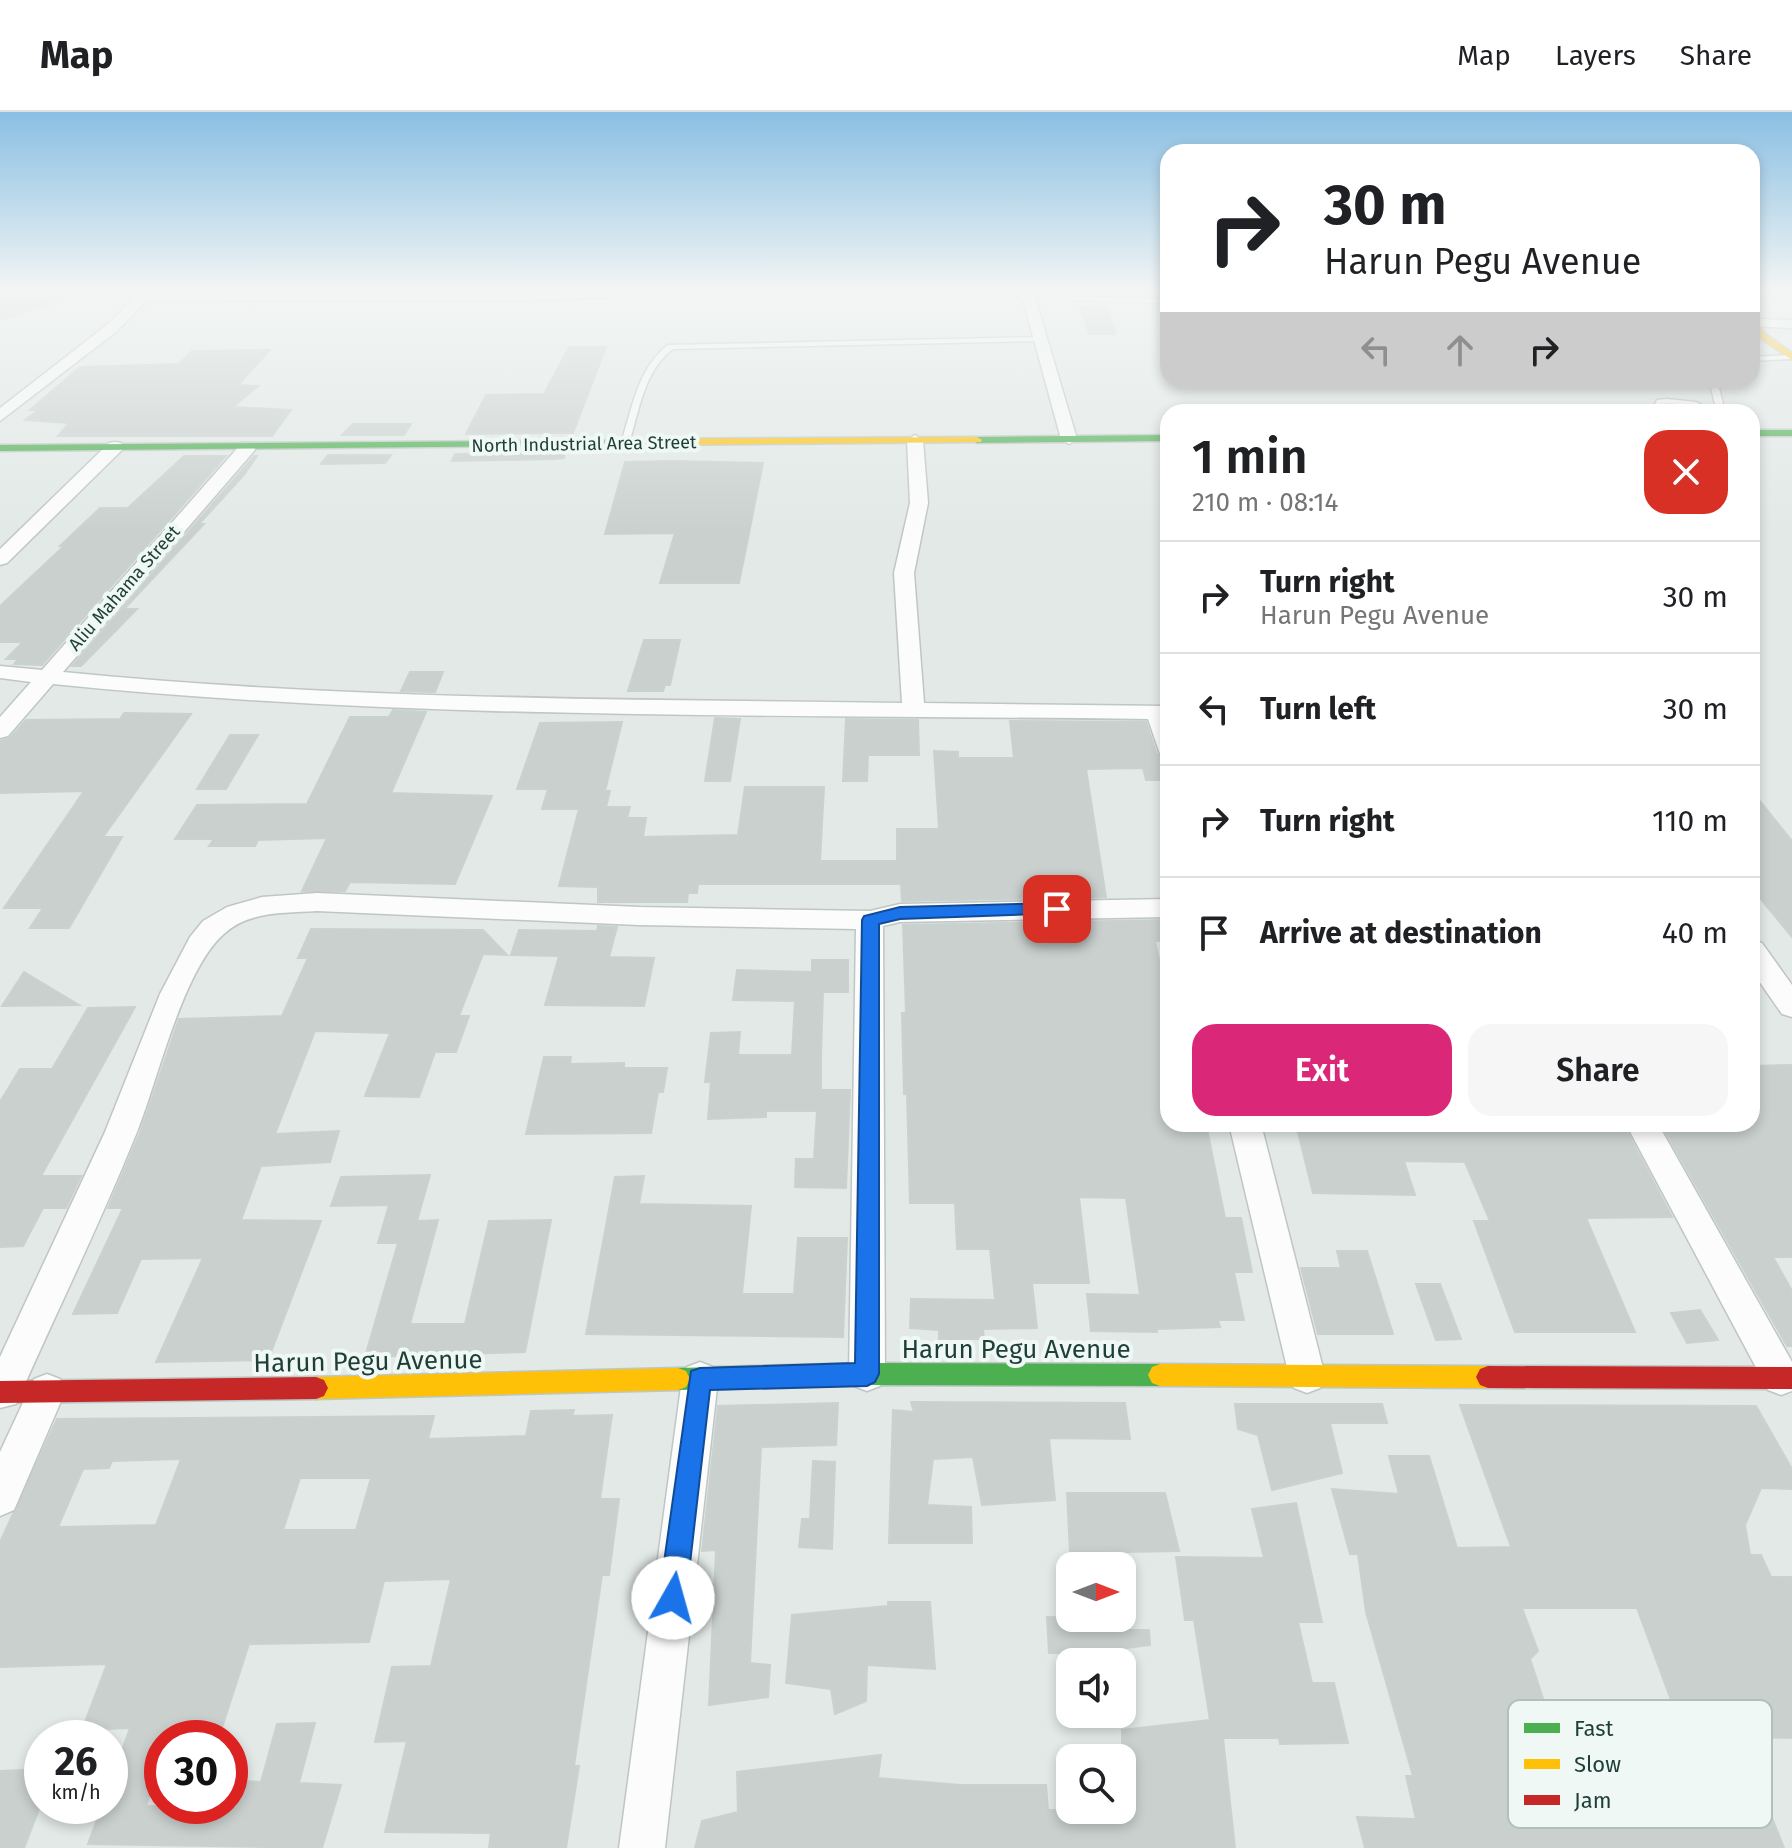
<!DOCTYPE html>
<html lang="en">
<head>
<meta charset="utf-8">
<style>
	body { margin:0; font-family:"Fira Sans",sans-serif; background:#f6f6f6; color:#202124; height:100vh; display:flex; flex-direction:column; font-size:30px; white-space:nowrap }
	* { box-sizing:border-box; margin:0 }
	p { font-size:26px; color:#757577 }
	.icon { flex:none; width:44px; height:44px; fill:none; stroke:currentColor; stroke-width:2; stroke-linecap:round; stroke-linejoin:round }
	.map { position:relative; flex:1; overflow:hidden }
	.drawer { position:absolute; left:1160px; top:292px; width:600px; height:728px; display:flex; flex-direction:column; background:#fff; border-radius:24px; box-shadow:0 4px 12px #0003 }
	.drawer>* { flex:none }
	.banner { position:absolute; left:1160px; top:32px; width:600px; height:244px; border-radius:24px; box-shadow:0 4px 12px #0003; background:#fff; color:#202124; overflow:hidden }
	.needle { width:52px; rotate:90deg }
	.buttons { position:absolute; left:1056px; top:1440px; display:grid; gap:16px }
	.buttons a { display:grid; place-items:center; width:80px; height:80px; border-radius:16px; background:#fff; box-shadow:0 4px 12px #0003; font-size:40px }
	.speed { position:absolute; left:24px; top:1608px; display:flex; gap:16px; font-size:40px; font-weight:700; text-align:center }
	.speed>* { display:grid; place-content:center; width:104px; height:104px; border-radius:50%; background:#fff; box-shadow:0 4px 12px #0003; line-height:1 }
	.speed small { font-size:20px; font-weight:400 }
	.speed .limit { border:12px solid #d22; background:#fff; color:#111 }
	.pin { position:absolute; display:grid; place-items:center; width:68px; height:68px; color:#fff; margin:-34px; border-radius:16px; box-shadow:0 4px 12px #0006 }
	.me { position:absolute; width:88px; margin:-44px; rotate:7deg; stroke-linejoin:round; filter:drop-shadow(0 0 6px #0008) }
	.turn { display:flex; align-items:center; gap:28px; height:168px; padding:0 32px; font-size:36px }
	.turn .icon { width:104px; height:104px; stroke-width:2.5 }
	.turn b { display:block; font-size:56px; line-height:68px }
	.lanes { display:flex; align-items:center; height:76px; padding:0 32px; background:#0003; justify-content:center; gap:40px; direction:ltr }
	.lanes .off { opacity:.35 }
	.round { display:grid; place-items:center; flex:none; width:84px; height:84px; border-radius:24px; background:#f6f6f6 }
	.head { display:flex; align-items:center; justify-content:space-between; height:136px; padding:0 32px }
	h1 { font-size:48px; font-weight:600; line-height:60px }
	.cta { display:flex; gap:16px; margin-top:auto; padding:16px 32px }
	.cta a { flex:1; height:92px; border-radius:24px; background:#db2777; color:#fff; font-size:32px; font-weight:600; line-height:92px; text-align:center }
	.cta a+a { background:#f6f6f6; color:#202124 }
	ul { padding:0; list-style:none }
	li { display:flex; align-items:center; gap:24px; height:112px; padding:0 32px; border-top:2px solid #e0e0e0 }
	li div { flex:1 }
	li b { display:block; font-size:30px }
	li em { font-style:normal }
	header { display:flex; align-items:center; gap:48px; box-sizing:border-box; height:112px; padding:0 40px; background:#fff; border-bottom:2px solid #e0e0e0 }
	header strong { font-size:38px }
	nav { display:flex; gap:44px; margin-inline-start:auto; font-size:28px }
	.map>svg:first-child { display:block }
	.building { fill:#c9d0cd; stroke:#cad2cf; stroke-width:2; fill-rule:evenodd }
	.lines { fill:none; stroke-linecap:round; stroke-linejoin:round }
	.lane-casing { stroke:#bfc6c3; stroke-width:3 }
	.street-casing { stroke:#bfc6c3; stroke-width:3 }
	.fast-casing { stroke:#bdc7c3; stroke-width:3 }
	.slow-casing { stroke:#bdc7c3; stroke-width:3 }
	.jam-casing { stroke:#bdc7c3; stroke-width:3 }
	.lane { fill:#fbfcfb; fill-rule:evenodd }
	.street { fill:#fbfcfb; fill-rule:evenodd }
	.fast { fill:#4caf50; fill-rule:evenodd }
	.slow { fill:#ffc107; fill-rule:evenodd }
	.jam { fill:#c62828; fill-rule:evenodd }
	.route { fill:#1a73e8; stroke:#114b97; stroke-width:2 }
	.labels { text-anchor:middle; stroke-width:8; stroke-linejoin:round; paint-order:stroke }
	.far-street-label { font-size:18px; fill:#1e3e37; stroke:#eff8f4 }
	.near-street-label { font-size:26px; fill:#1e3e37; stroke:#eff8f4 }
	.key { fill:#eff8f4; stroke:#b0c0bb; stroke-width:2 }
	.key-label { font-size:22px; fill:#1e3e37 }
</style>
</head>
<body>
<header>
<strong>Map</strong>
<nav><a>Map</a><a>Layers</a><a>Share</a></nav>
</header>
<div class="map">
<svg width="1792" height="1736" viewBox="0 0 1792 1736">
	<rect width="100%" height="100%" fill="#e2e9e6"/>
	<path class="building" d="M0,179H74L75,184L0,208Z
		M1080,194H1106L1116,222H1089Z
		M569,235H606L573,321L466,322L486,283L544,282Z
		M270,238L238,273L258,274L233,295L291,298L272,324H58L69,311L25,308L38,298H30L80,255L179,252L192,239Z
		M353,312H411L404,323H342Z
		M565,341L564,346L554,347L452,349L455,342Z
		M328,343H391L385,351L321,352Z
		M184,344H226L42,553L14,552L18,547H6L23,530H0V494L64,434H60L100,396H128Z
		M254,344H257L244,363L199,412H204L124,497H137L81,554H72Z
		M672,349L763,351L739,471H660L675,421L605,422L625,350Z
		M644,528H680L670,573H665L663,579H628Z
		M410,560H443L435,580L401,579Z
		M393,598L426,600L391,681L492,684L455,772L350,770L345,779H302L327,726L258,728L255,734H209L214,727H175L197,693L307,692L350,605H389Z
		M124,601L191,602L103,725H122L69,816H30L43,796H4L84,679L0,681V629L10,626L26,608L120,607Z
		M715,606L740,607L730,669H705Z
		M846,607L918,608L919,643H868L867,669H843Z
		M1010,609L1146,610L1157,643L1168,647V668H1146L1143,656L1086,657L1106,785L902,789L901,772H698L697,781H688L687,790H598V775L559,774L579,697H542L548,677H517L540,611L622,610L605,679H610L606,695H630L627,706H646L643,725L738,723L745,675H824L820,749H897V717H939L934,639L958,640V646H1014Z
		M230,623H258L226,677H197Z
		M1752,679L1792,729V825L1760,786H1752Z
		M1168,808V829H1155L1168,888V1012H1206L1225,1106H1241L1252,1160H1234L1244,1208H1218L1220,1215L1157,1217V1220L1091,1219L1087,1182L1140,1183L1126,1086L1079,1085L1089,1171H1032L1037,1216L983,1217L984,1227H939V1218L910,1216L911,1187L995,1188L990,1137H957L955,1091H910L907,982H904L902,901H906L903,813Z
		M598,814L617,815L609,845L654,846L644,894L545,893L559,844L511,843L519,818L597,819Z
		M311,817L483,818L507,843L483,842L459,904H469L456,940H435L419,985L365,984L390,921L315,919L275,1022L339,1019L330,1050L261,1054L241,1108L321,1109L268,1248L156,1250L203,1146L141,1147L117,1201L73,1202L123,1096H108L140,1021L179,907L282,904L308,846H298Z
		M812,848H848V880H823L821,943V978H850L846,1076L795,1075L796,1047H814L817,999H766V1005L708,1007L711,970H705L711,921L740,920L738,943H792L795,889L733,888L737,858L812,860Z
		M24,860L79,893L2,894Z
		M135,895L41,1064H81L66,1096H43L23,1134L0,1135V990L20,957H52L88,896Z
		M544,945H571L570,952L624,951V956H667L663,980H658L651,1021L526,1022Z
		M1792,953V1145H1773L1792,1179V1234H1787L1661,1012H1752V954Z
		M1296,1012H1623L1672,1105L1586,1106L1635,1220H1515L1474,1109H1490L1465,1050L1404,1049L1415,1083L1313,1081Z
		M430,1063L417,1109L438,1108L410,1212H465L489,1109L551,1108L525,1240L365,1245L398,1131H378L389,1093L331,1094L341,1065Z
		M644,1064L639,1092L751,1094L742,1182H794L798,1126H847L843,1225L586,1222L615,1065Z
		M1337,1139H1367L1393,1222H1318L1301,1156H1341Z
		M1416,1172H1440L1461,1227L1436,1228Z
		M1700,1198L1718,1228L1687,1231L1671,1201Z
		M911,1290L1125,1291L1130,1327L1049,1326L1055,1388L982,1393L973,1345L933,1347L927,1393L971,1395L972,1431H889L893,1298L914,1300Z
		M838,1291L836,1333L761,1335L750,1551L770,1553L768,1585L709,1593L716,1438L702,1439L718,1294Z
		M1235,1292H1382L1387,1311H1330L1342,1361L1272,1378L1258,1323L1238,1317Z
		M1460,1293L1756,1294L1792,1357V1377L1761,1376L1745,1413L1750,1443H1761L1771,1465H1792V1626L1684,1623L1637,1496H1522L1538,1539L1530,1547L1560,1638H1526L1543,1690L1625,1667L1634,1694L1689,1689L1682,1666L1720,1662L1731,1689L1766,1691L1784,1736H1365L1357,1705L1416,1707L1406,1664H1413L1366,1500L1358,1442H1350L1332,1377L1399,1382L1389,1344H1429L1457,1436L1511,1435Z
		M574,1298L572,1304L612,1303L600,1387H619L609,1463H602L574,1654H579L566,1736H489L491,1721L385,1720L407,1629L375,1630L392,1555L431,1554L451,1467L384,1469L369,1530L249,1532L219,1625L162,1626V1647L146,1694H230V1668L261,1670L277,1612L315,1611L299,1671L341,1673L322,1736L88,1732L102,1694H110V1672L130,1616L82,1618L107,1552L0,1555V1430L57,1307L434,1304L428,1327L526,1324L531,1299ZM181,1347L156,1413L58,1415L83,1357L109,1356L112,1349ZM300,1366H371L356,1418H283Z
		M813,1349L835,1350L832,1437L799,1435L802,1407H810Z
		M1067,1381H1165L1179,1439L1070,1441Z
		M1296,1391L1322,1510H1298L1312,1571H1334L1348,1631L1280,1632L1279,1626H1223L1235,1736H695L702,1709L738,1700L737,1660L881,1643L878,1666L960,1673H1046L1048,1698H1122V1618L1210,1608L1194,1508H1185L1176,1445L1264,1446L1252,1397Z
		M888,1490H930L935,1557L867,1553L866,1589L835,1602L831,1577L786,1571L792,1503L888,1494Z
		M1047,1505L1086,1506L1087,1518H1149L1150,1533L1089,1541L1091,1550H1061L1060,1541H1049Z
		M42,1657V1689L24,1736H0V1659Z"/>
	<g class="lines">
		<defs>
			<path id="lane" d="M1071,185L1168,187V191L1069,188Z
				M1041,225L1044,229L673,237C644,258 639,300 629,331L625,333L621,331C632,297 638,255 668,233Z
				M1791,243V247L1752,249V245Z
				M1709,268H1717L1725,300H1717Z
				M1667,287L1696,290L1716,300C1697,300 1684,290 1663,292L1664,300H1656L1654,294L1657,288Z"/>
			<path id="street" d="M141,179H154L153,181L674,179L667,183L529,188L146,189L117,219L0,309V296L107,213Z
				M812,179H1033L1077,327L1069,332L1061,327L1022,184L819,183Z
				M1757,207L1792,208V216L1752,214V208Z
				M915,323L923,328L928,391L914,461L924,591L1168,594V644L1160,642L1148,607C783,602 416,609 53,572L8,624L0,626V605L31,570L0,566V554L42,558L242,331H254L256,335L254,339L63,560C342,588 622,587 902,591L894,461L910,391L907,328Z
				M115,330L121,331L123,335L121,339L7,451L0,453V437L109,331Z
				M317,781L639,795L870,799L900,792L1168,787V805L900,810L883,814L885,1262L880,1274L867,1279L854,1274L849,1262L856,817L639,813L317,799C285,801 250,799 225,821C183,856 158,968 137,1020C100,1112 56,1201 16,1292L0,1296V1245L105,1020L160,882L190,825L203,809L227,795L262,785Z
				M1752,828L1762,831L1792,873V905L1782,902L1752,859Z
				M1229,1012H1261L1325,1264L1320,1276L1307,1281L1294,1276L1289,1264Z
				M1626,1012H1658L1792,1250V1279L1781,1283L1768,1278Z
				M700,1250L713,1255L718,1267L665,1736H619L682,1267L687,1255Z
				M47,1262L60,1267L65,1280L14,1398L0,1404V1340L34,1267Z"/>
			<path id="fast" d="M1752,318H1792V324H1752Z
				M1168,323V329L977,331L972,328L977,325Z
				M650,328L651,330L646,333L0,339V333Z
				M867,1251L1160,1252L1168,1255L1172,1263L1168,1271L1160,1274L867,1273L678,1278L670,1275L666,1267L670,1259L678,1256Z"/>
			<path id="slow" d="M1754,209H1760L1762,219L1792,241V248L1754,222Z
				M977,325L982,328L981,330L646,333L641,330L646,327Z
				M1160,1252L1488,1254L1496,1257L1500,1265L1496,1273L1488,1276L1160,1274L1152,1271L1148,1263L1152,1255Z
				M678,1256L686,1259L690,1267L686,1275L678,1278L316,1287L308,1284L304,1276L308,1268L316,1265Z"/>
			<path id="jam" d="M1488,1254L1792,1255V1277L1488,1276L1480,1273L1476,1265L1480,1257Z
				M316,1265L324,1268L328,1276L324,1284L316,1287L0,1291V1269Z"/>
		</defs>
		<use href="#lane" class="lane-casing"/>
		<use href="#street" class="street-casing"/>
		<use href="#fast" class="fast-casing"/>
		<use href="#slow" class="slow-casing"/>
		<use href="#jam" class="jam-casing"/>
		<use href="#lane" class="lane"/>
		<use href="#street" class="street"/>
		<use href="#fast" class="fast"/>
		<use href="#slow" class="slow"/>
		<use href="#jam" class="jam"/>
	</g>
	<linearGradient id="sky" x2="0" y2="1"><stop stop-color="#8abfe3"/><stop offset="0.42" stop-color="#f2f5f4"/><stop offset="1" stop-color="#f2f5f4" stop-opacity="0"/></linearGradient>
	<rect width="1792" height="422" fill="url(#sky)"/>
	<path class="route" d="M1057,791L1065,797L1063,801L900,807L879,812V1262L875,1270L867,1274L710,1278L686,1486L682,1496L673,1500L663,1496L659,1486L691,1259L700,1256L855,1251L862,808L864,804L900,795Z"/>
	<g class="labels">
		<g class="far-street-label">
			<text transform="translate(584 332) rotate(-1)" y="6">North Industrial Area Street</text>
			<text transform="translate(124 476) rotate(-49)" y="6">Aliu Mahama Street</text>
		</g>
		<g class="near-street-label">
			<text x="1016" y="1246">Harun Pegu Avenue</text>
			<text transform="translate(368 1249) rotate(-1)" y="9">Harun Pegu Avenue</text>
		</g>
	</g>
	<rect x="1508" y="1588" width="264" height="128" rx="12" class="key"/>
	<rect x="1524" y="1611" width="36" height="10" fill="#4caf50"/>
	<rect x="1524" y="1647" width="36" height="10" fill="#ffc107"/>
	<rect x="1524" y="1683" width="36" height="10" fill="#c62828"/>
	<g class="key-label">
		<text x="1574" y="1624">Fast</text>
		<text x="1574" y="1660">Slow</text>
		<text x="1574" y="1696">Jam</text>
	</g>
</svg>
<div class="buttons">
<a><svg class="needle" viewBox="-14 -14 28 28"><path d="M0-13l5 13h-10z" fill="#e53935"/><path d="M0 13l5-13h-10z" fill="#757577"/></svg></a>
<a><svg class="icon" aria-label="sound" viewBox="0 0 24 24"><path d="M4 9h4l5-4v14l-5-4H4zM17 9q2 3 0 6"/></svg></a>
<a><svg class="icon" aria-label="search" viewBox="0 0 24 24"><circle cx="10" cy="10" r="6"/><path d="M15 15l6 6"/></svg></a>
</div>
<div class="speed"><div>26<small>km/h</small></div><div class="limit">30</div></div>
<div class="pin" style="left:1057px;top:797px;background:#d93025"><svg class="icon" aria-label="arrive" viewBox="0 0 24 24"><path d="M6 21V4h12l-3 4 3 4H6"/></svg></div>
<svg class="me" style="left:673px;top:1486px" viewBox="-20 -20 40 40"><circle r="19" fill="#fff"/><path d="M0-13L10 11 0 6-10 11z" fill="#1a73e8"/></svg>
<div class="banner">
<div class="turn"><svg class="icon" aria-label="right" viewBox="0 0 24 24"><path d="M7 20v-9h11M14 6l5 5-5 5"/></svg><div><b>30 m</b>Harun Pegu Avenue</div></div>
<div class="lanes"><svg class="icon off" aria-label="left" viewBox="0 0 24 24"><path d="M17 20v-9H6M10 6l-5 5 5 5"/></svg><svg class="icon off" aria-label="ahead" viewBox="0 0 24 24"><path d="M12 20V5M6 11l6-6 6 6"/></svg><svg class="icon" aria-label="right" viewBox="0 0 24 24"><path d="M7 20v-9h11M14 6l5 5-5 5"/></svg></div>
</div>
<section class="drawer">
<div class="head"><div><h1>1 min</h1><p>210 m · 08:14</p></div><a class="round" style="background:#d93025;color:#fff"><svg class="icon" aria-label="close" viewBox="0 0 24 24"><path d="M6 6l12 12M18 6L6 18"/></svg></a></div>
<ul>
<li><svg class="icon" aria-label="right" viewBox="0 0 24 24"><path d="M7 20v-9h11M14 6l5 5-5 5"/></svg><div><b>Turn right</b><p>Harun Pegu Avenue</p></div><em>30 m</em></li>
<li><svg class="icon" aria-label="left" viewBox="0 0 24 24"><path d="M17 20v-9H6M10 6l-5 5 5 5"/></svg><div><b>Turn left</b></div><em>30 m</em></li>
<li><svg class="icon" aria-label="right" viewBox="0 0 24 24"><path d="M7 20v-9h11M14 6l5 5-5 5"/></svg><div><b>Turn right</b></div><em>110 m</em></li>
<li><svg class="icon" aria-label="arrive" viewBox="0 0 24 24"><path d="M6 21V4h12l-3 4 3 4H6"/></svg><div><b>Arrive at destination</b></div><em>40 m</em></li>
</ul>
<div class="cta"><a>Exit</a><a>Share</a></div>
</section>
</div>
</body>
</html>
